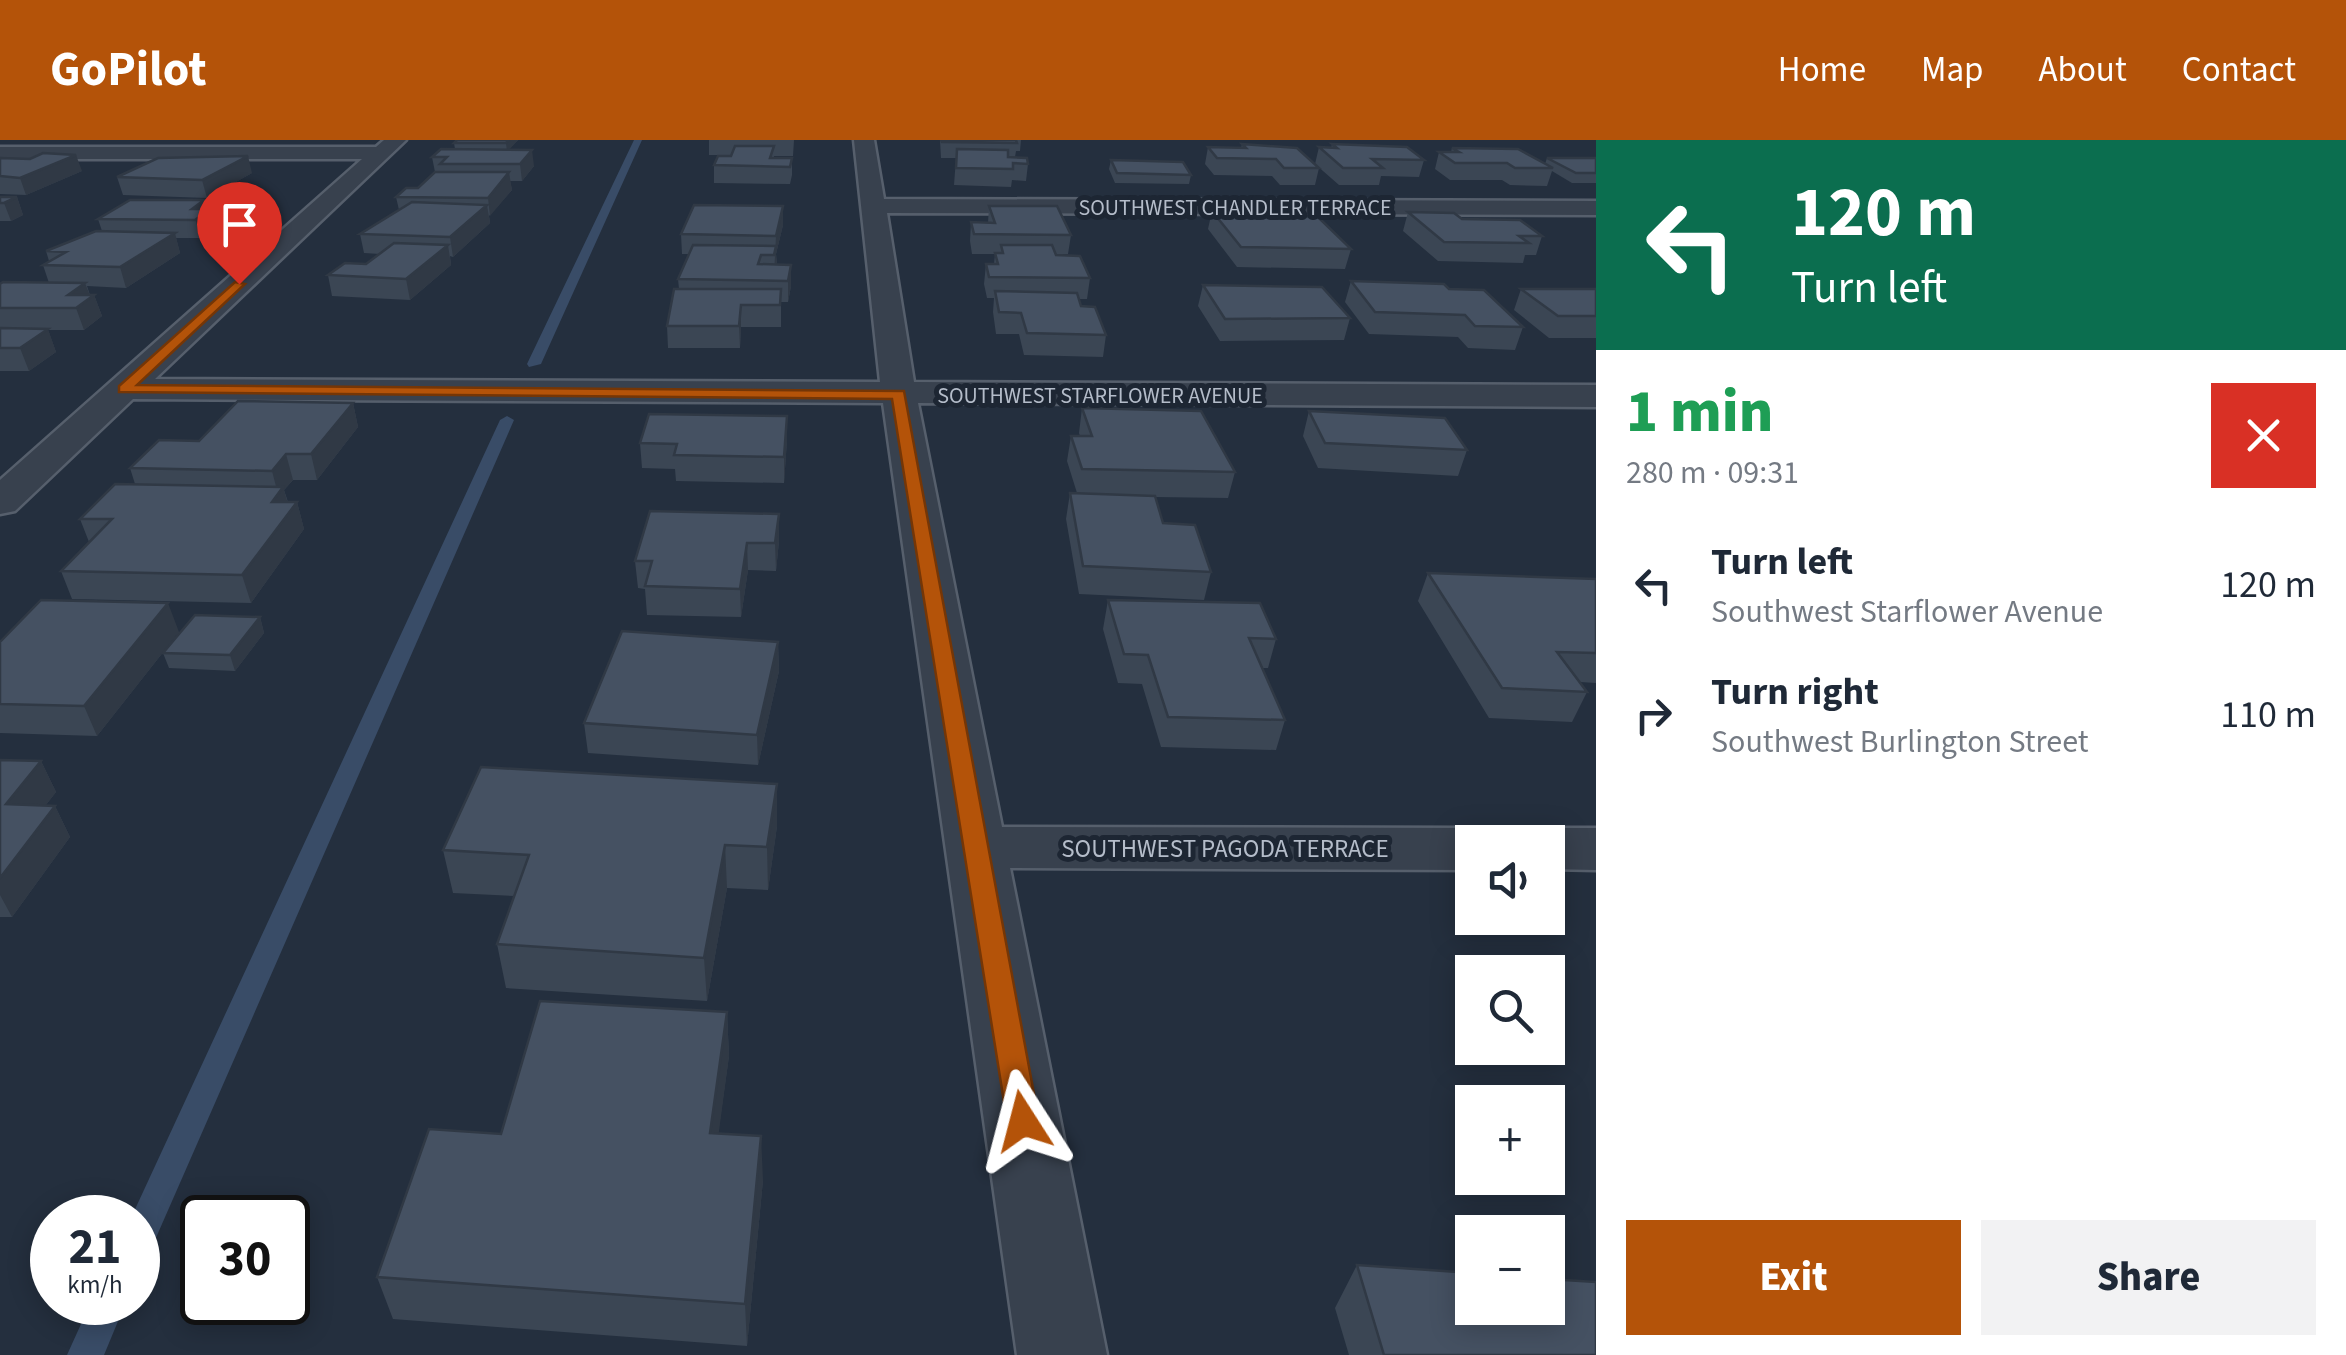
<!DOCTYPE html>
<html lang="en">
<head>
<meta charset="utf-8">
<style>
	body { margin:0; font-family:"Source Sans 3",sans-serif; background:#f2f2f3; color:#1f2937; height:100vh; display:flex; flex-direction:column; font-size:38px; white-space:nowrap }
	* { box-sizing:border-box; margin:0 }
	p { font-size:32px; color:#747a83 }
	.icon { flex:none; width:55px; height:55px; fill:none; stroke:currentColor; stroke-width:2; stroke-linecap:round; stroke-linejoin:round }
	.map { position:relative; flex:1; overflow:hidden }
	.side { display:flex; flex-direction:column; background:#fff; width:750px }
	.side>* { flex:none }
	.top-card { background:#0b6e4f; color:#fff; overflow:hidden }
	.fabs { position:absolute; left:1455px; top:685px; display:grid; gap:20px }
	.fabs a { display:grid; place-items:center; width:110px; height:110px; border-radius:0px; background:#fff; box-shadow:0 5px 25px #0003; font-size:50px }
	.speed { position:absolute; left:30px; top:1055px; display:flex; gap:20px; font-size:50px; font-weight:700; text-align:center }
	.speed>* { display:grid; place-content:center; width:130px; height:130px; border-radius:50%; background:#fff; box-shadow:0 5px 25px #0003; line-height:1 }
	.speed small { font-size:25px; font-weight:400 }
	.speed .limit { border:5px solid #111; border-radius:15px; background:#fff; color:#111 }
	.pin { position:absolute; display:grid; place-items:center; width:85px; height:85px; color:#fff; margin:-102px -42px; border-radius:50% 50% 50% 0; rotate:-45deg; box-shadow:0 0 10px #0007 }
	.pin .icon { rotate:45deg }
	.me { position:absolute; width:110px; margin:-55px; rotate:351deg; stroke-linejoin:round; filter:drop-shadow(0 0 8px #0008) }
	.turn { display:flex; align-items:center; gap:35px; height:210px; padding:0 30px; font-size:45px }
	.turn .icon { width:130px; height:130px; stroke-width:2.5 }
	.turn b { display:block; font-size:70px; line-height:85px }
	.round { display:grid; place-items:center; flex:none; width:105px; height:105px; border-radius:0px; background:#f2f2f3 }
	.headline { display:flex; align-items:center; justify-content:space-between; height:170px; padding:0 30px }
	h1 { font-size:60px; font-weight:800; line-height:75px; color:#1e9e55 }
	.primary-button { display:flex; gap:20px; margin-top:auto; padding:20px 30px }
	.primary-button a { flex:1; height:115px; border-radius:0px; background:#b45309; color:#fff; font-size:40px; font-weight:800; line-height:115px; text-align:center }
	.primary-button a+a { background:#f2f2f3; color:#1f2937 }
	ul { padding:0; list-style:none }
	li { display:flex; align-items:center; gap:30px; height:130px; padding:0 30px }
	li div { flex:1 }
	li b { display:block; font-size:38px }
	li em { font-style:normal }
	header { display:flex; align-items:center; gap:60px; box-sizing:border-box; height:140px; padding:0 50px; background:#b45309; color:#fff }
	header strong { font-size:48px }
	nav { display:flex; gap:55px; margin-inline-start:auto; font-size:35px }
	main { display:flex; flex:1; min-height:0 }
	.map>svg:first-child { display:block }
	.lines { fill:none; stroke-linecap:round; stroke-linejoin:round }
	.stream { fill:#394c67; fill-rule:evenodd }
	.minor-casing { stroke:#565f6c; stroke-width:5 }
	.minor { fill:#38414e; fill-rule:evenodd }
	.wall { fill:#3b4654 }
	.shaded-wall { fill:#303945 }
	.building { fill:#455162; stroke:#303945; stroke-width:2.5 }
	.route { fill:#b45309; stroke:#753606; stroke-width:2.5 }
	.labels { text-anchor:middle; stroke-width:10; stroke-linejoin:round; paint-order:stroke }
	.far-street-label { font-size:22px; fill:#b4bcc9; stroke:#1d2633 }
	.street-label { font-size:25px; fill:#b4bcc9; stroke:#1d2633 }
</style>
</head>
<body>
<header>
<strong>GoPilot</strong>
<nav><a>Home</a><a>Map</a><a>About</a><a>Contact</a></nav>
</header>
<main>
<div class="map">
<svg width="1596" height="1215" viewBox="0 0 1596 1215">
	<rect width="100%" height="100%" fill="#242f3e"/>
	<g class="lines">
		<path class="stream" d="M634,0H642L541,224L529,227L527,224Z
			M507,276L514,280L155,1100L150,1111L138,1115V1078H131L500,280Z
			M91,1162H126L104,1215H67Z"/>
		<defs>
			<path id="minor" d="M384,0H406L155,239L880,242L854,0H874L884,59L1596,61V75L887,73L914,242L1596,245V267L918,263L1002,687L1472,688L1493,694L1498,702H1472V730L1010,728L1107,1215H1017L883,263L133,259L15,371L0,374V340L362,19H0V7H376Z
				M1548,688H1596V730L1548,729V702H1522L1527,694Z"/>
		</defs>
		<use href="#minor" class="minor-casing"/>
		<use href="#minor" class="minor"/>
	</g>
	<path class="wall" d="M457,0H518L509,9L534,26L522,41H510L512,50L489,76L490,83L453,117L450,116L451,125L410,160L332,156L328,135L366,124L380,114L364,113L360,94L399,70L396,57L418,48L435,32L432,17L455,9L454,3Z
		M709,0H794L793,16H774V18H792V35L790,44L714,43V25L731,15H709Z
		M940,0H1021L1020,11H1016L1015,17L1028,24L1026,41L1012,40L1011,47L954,45L956,18H941Z
		M1242,4L1319,28L1315,45H1280L1272,36L1214,35L1205,24L1208,7L1241,8Z
		M1332,4L1424,20L1419,37L1381,36L1379,45H1339L1315,24L1319,7L1331,8Z
		M1452,8L1545,24L1547,18H1596V43H1572L1552,31L1547,46L1510,45L1502,40H1450L1435,29L1439,12H1451Z
		M0,18L82,31L26,55L0,54Z
		M1111,20L1191,35L1189,44L1115,43L1109,29Z
		M252,33L207,58L123,55L117,37Z
		M0,57H17L23,75L11,81H0Z
		M783,66V85L776,114L777,125L791,146L788,162H781V187H741L740,208H668L667,186L679,149L678,139L689,114H682L681,94Z
		M989,66L1071,95L1068,114H1056L1090,138L1087,159H1079L1081,166L1106,195L1103,217L1024,215L1019,194H996L993,172L994,158H987L984,144L986,124H994L995,114H972L970,101L971,82L988,83Z
		M206,69L216,87L201,98H176L180,113L126,148L87,146L90,155H94L102,176L84,190H48L56,212L29,231H0V168L49,143L43,125L49,121L46,111L102,91L98,79Z
		M1212,71L1351,109L1345,129L1237,127L1208,89Z
		M1408,72L1462,79L1542,96L1536,115H1525L1523,123L1438,121L1403,91Z
		M1351,141L1449,149L1523,187L1515,210L1468,208L1458,197L1369,194L1345,162Z
		M1203,145L1350,178L1344,200L1220,201L1198,166Z
		M1521,149H1596V198H1549L1514,170Z
		M353,263L358,287L317,340H293L284,350L288,362H297L304,389L251,463L72,459L61,431L89,402L80,379L135,344L130,328L199,301Z
		M1082,268L1235,332L1228,358L1155,357L1163,383L1211,432L1204,460L1079,454L1066,379L1070,353H1077L1067,321L1071,296H1080L1079,293Z
		M1309,271L1467,310L1458,336L1318,328L1303,296Z
		M787,276V300L784,343L676,341L675,329L642,328L640,303Z
		M650,371L779,401L776,431L748,430L741,477L647,475L645,449L638,448L635,421Z
		M1428,433L1596,439V543L1580,542L1587,552L1572,582L1489,578L1418,461Z
		M1108,460L1276,499L1268,528H1262L1285,580L1276,610L1161,607L1142,544L1118,543L1103,489Z
		M260,477L264,493L235,531L169,528L163,513Z
		M179,492L97,596L0,593V502Z
		M778,502L779,531L758,625L588,613L584,583Z
		M0,620L41,621L56,652L45,666H55L70,697L12,777H0Z
		M777,686L768,750L727,748L707,861L506,848L497,804L514,756L453,753L443,710Z
		M727,872L729,916L718,994L763,1040L747,1206L393,1179L377,1137L501,994Z
		M1357,1125L1596,1215H1349L1335,1168Z"/>
	<path class="shaded-wall" d="M509,0H518L507,12L506,3Z
		M532,10L534,26L522,41L520,24Z
		M76,15L82,31L26,55L20,38Z
		M248,16L252,33L207,58L202,40Z
		M509,32L512,50L490,76L488,58Z
		M17,57L23,75L11,81L4,63Z
		M204,60L207,71L210,69L216,87L201,98L192,69Z
		M487,65L490,83L453,117L450,97Z
		M783,66V85L776,114L777,126L774,135L776,96Z
		M175,93L180,113L126,148L120,127Z
		M448,105L451,125L410,160L406,139Z
		M791,125V146L788,162V141Z
		M85,143L91,158L94,155L102,176L84,190L76,168L68,155Z
		M741,165V187L740,208L739,186Z
		M48,189L56,212L29,231L20,208Z
		M353,263L358,287L317,340L311,314Z
		M787,276V300L784,343V317Z
		M286,314L293,340L284,350L290,371L297,362L304,389L251,463L242,435L272,362L278,354L272,331Z
		M779,374V401L776,431L775,403Z
		M747,403L748,430L741,477L740,449Z
		M168,463L179,492L97,596L84,566Z
		M260,477L264,493L235,531L230,515Z
		M778,502L779,531L758,625L757,595Z
		M41,621L56,652L22,696L6,664Z
		M777,644V686L768,750L767,707Z
		M55,666L70,697L12,777L0,755V738Z
		M725,705L727,748L707,861L704,818Z
		M727,872L729,916L713,1036L710,993Z
		M761,996L763,1040L747,1206L745,1164Z"/>
	<path class="building" d="M457,0H509L506,3H454Z
		M941,0H1016L1017,3L942,2Z
		M1242,4L1297,8L1319,28H1284L1276,19L1217,18L1208,7L1246,8Z
		M1332,4L1407,7L1424,20L1372,19L1383,28H1343L1319,7L1337,8Z
		M735,6H774L770,18H792L790,27L714,25L718,16H731Z
		M1452,8L1518,9L1553,28H1515L1507,23H1455L1439,12H1459Z
		M441,9L532,10L520,24H440L447,17H432Z
		M957,9L1008,10V17L1027,18L1028,24L1013,23V29L956,28Z
		M43,13L76,15L20,38L0,36V18L30,19Z
		M248,16L202,40L117,37L158,18Z
		M1547,18H1596V33H1576Z
		M1111,20L1183,22L1191,35L1117,33Z
		M435,32H509L488,58L396,57L406,48H418Z
		M0,57H17L4,63H0Z
		M130,60H204L192,69H210L195,80L98,79Z
		M412,62L487,65L450,97L360,94Z
		M694,65L783,66L776,96L681,94Z
		M989,66H1057L1071,95L974,94L971,82L995,83Z
		M1212,71L1318,77L1351,109L1241,107Z
		M1408,72L1454,73L1462,79L1520,80L1542,96H1519L1529,103L1444,102Z
		M96,91L175,93L120,127L43,125L66,112L46,111Z
		M394,103L448,105L406,139L328,135L345,123L366,124Z
		M693,105L776,106L774,115H761L758,124L791,125L788,141L678,139Z
		M1001,105H1052L1056,115L1080,116L1090,138L989,137L986,124H998L995,113H1003Z
		M1351,141L1444,144L1449,149L1484,150L1523,187L1475,186L1465,175L1375,172Z
		M3,142L85,143L68,155H94L76,168H0V144Z
		M1203,145L1322,147L1350,178L1225,179Z
		M674,149H781L780,165H741L739,186H667Z
		M1521,149H1596V176H1558Z
		M995,151L1077,153L1081,166L1095,167L1106,195L1027,193L1021,173L999,172Z
		M0,188L48,189L20,208H0Z
		M238,261L353,263L311,314H286L272,331L130,328L159,300L199,301Z
		M1082,268L1201,271L1235,332L1082,329L1071,296H1092Z
		M1309,271L1445,278L1467,310L1325,303Z
		M649,274L787,276L784,317L674,315L677,304L640,303Z
		M115,344L283,347L272,362H297L242,435L61,431L112,379H80Z
		M1070,353L1155,356L1163,383L1195,385L1211,432L1083,426Z
		M650,371L779,374L775,403H747L740,449L645,446L652,421H635Z
		M1428,433L1596,439V513L1557,512L1587,552L1502,548Z
		M41,460L168,463L84,566L0,564V502Z
		M1108,460L1260,463L1276,499L1249,498L1285,580L1168,577L1148,515L1124,514Z
		M195,475L260,477L230,515L163,513Z
		M622,491L778,502L757,595L584,583Z
		M0,620L41,621L6,664L55,666L0,738Z
		M481,627L777,644L767,707L725,705L704,818L497,804L529,715L443,710Z
		M540,861L727,872L710,993L761,996L745,1164L377,1137L429,989L501,994Z
		M1357,1125L1472,1133V1168H1548V1139L1596,1142V1215H1384Z"/>
	<path class="route" d="M235,142L245,144L137,245L904,251L1039,981L1034,990L1023,994L1012,990L1007,981L892,259L119,252V246Z"/>
	<g class="labels">
		<g class="far-street-label">
			<text x="1235" y="75">SOUTHWEST CHANDLER TERRACE</text>
			<text x="1100" y="263">SOUTHWEST STARFLOWER AVENUE</text>
		</g>
		<g class="street-label">
			<text x="1225" y="717">SOUTHWEST PAGODA TERRACE</text>
		</g>
	</g>
</svg>
<div class="fabs">
<a><svg class="icon" aria-label="sound" viewBox="0 0 24 24"><path d="M4 9h4l5-4v14l-5-4H4zM17 9q2 3 0 6"/></svg></a>
<a><svg class="icon" aria-label="search" viewBox="0 0 24 24"><circle cx="10" cy="10" r="6"/><path d="M15 15l6 6"/></svg></a>
<a>+</a>
<a>−</a>
</div>
<div class="speed"><div>21<small>km/h</small></div><div class="limit">30</div></div>
<div class="pin" style="left:239px;top:144px;background:#d93025"><svg class="icon" aria-label="arrive" viewBox="0 0 24 24"><path d="M6 21V4h12l-3 4 3 4H6"/></svg></div>
<svg class="me" style="left:1023px;top:981px" viewBox="-20 -20 40 40"><path d="M0-17L14 15 0 8-14 15z" fill="#b45309" stroke="#fff" stroke-width="4"/></svg>
</div>
<section class="side">
<div class="top-card">
<div class="turn"><svg class="icon" aria-label="left" viewBox="0 0 24 24"><path d="M17 20v-9H6M10 6l-5 5 5 5"/></svg><div><b>120 m</b>Turn left</div></div>
</div>
<div class="headline"><div><h1>1 min</h1><p>280 m · 09:31</p></div><a class="round" style="background:#d93025;color:#fff"><svg class="icon" aria-label="close" viewBox="0 0 24 24"><path d="M6 6l12 12M18 6L6 18"/></svg></a></div>
<ul>
<li><svg class="icon" aria-label="left" viewBox="0 0 24 24"><path d="M17 20v-9H6M10 6l-5 5 5 5"/></svg><div><b>Turn left</b><p>Southwest Starflower Avenue</p></div><em>120 m</em></li>
<li><svg class="icon" aria-label="right" viewBox="0 0 24 24"><path d="M7 20v-9h11M14 6l5 5-5 5"/></svg><div><b>Turn right</b><p>Southwest Burlington Street</p></div><em>110 m</em></li>
</ul>
<div class="primary-button"><a>Exit</a><a>Share</a></div>
</section>
</main>
</body>
</html>
